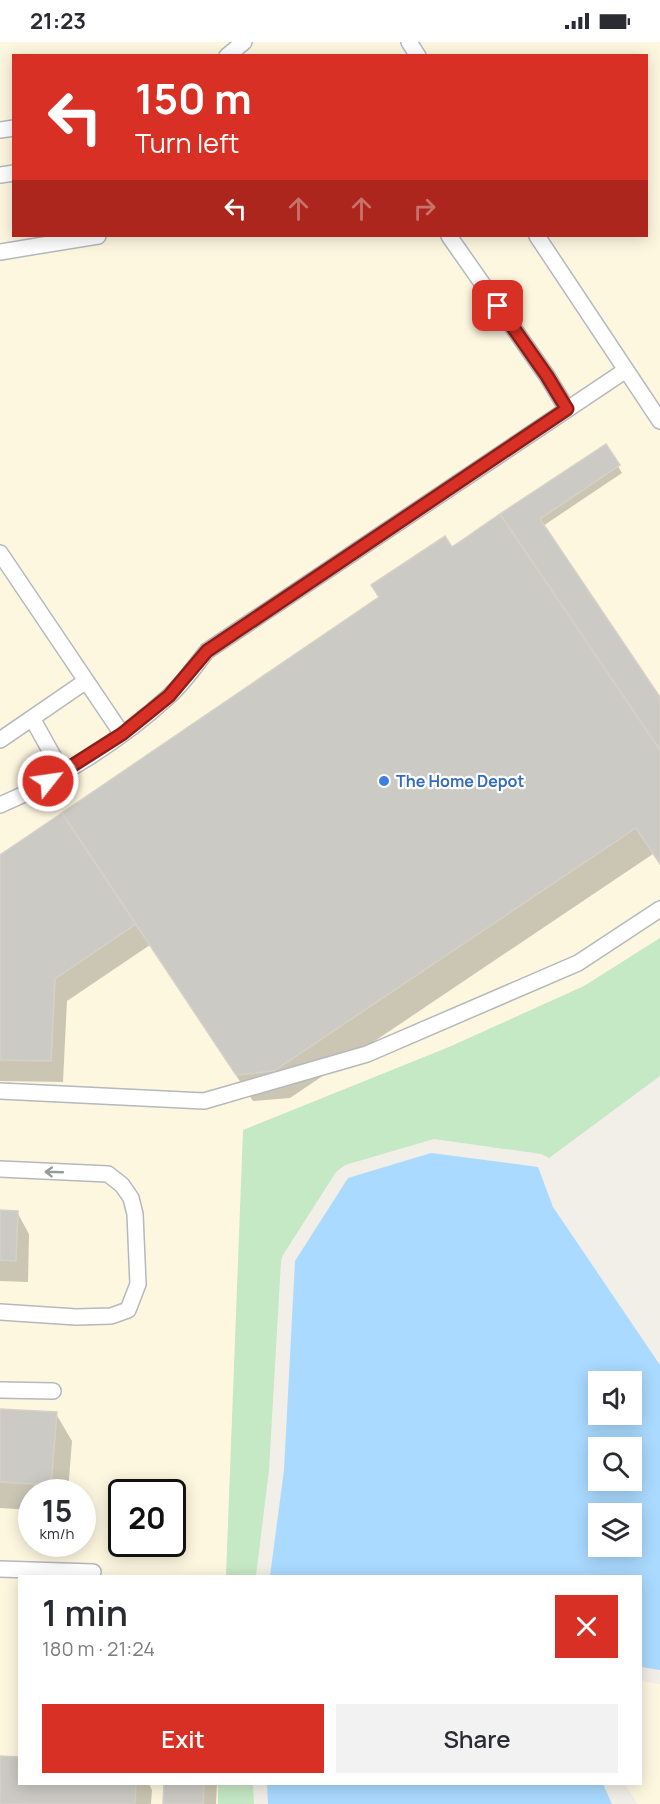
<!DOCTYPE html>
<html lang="en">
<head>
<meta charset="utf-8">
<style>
	body { margin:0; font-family:Manrope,sans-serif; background:#f2f2f3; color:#2b2b33; height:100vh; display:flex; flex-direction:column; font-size:22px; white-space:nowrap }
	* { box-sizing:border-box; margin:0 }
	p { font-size:20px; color:#7c7c81 }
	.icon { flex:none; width:33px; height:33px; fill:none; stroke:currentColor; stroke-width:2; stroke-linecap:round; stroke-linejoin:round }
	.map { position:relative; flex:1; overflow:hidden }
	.details { position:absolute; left:18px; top:1533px; width:624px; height:210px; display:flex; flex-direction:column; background:#fff; border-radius:0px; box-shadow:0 3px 15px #0003 }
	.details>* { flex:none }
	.top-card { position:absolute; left:12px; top:12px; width:636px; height:183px; border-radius:0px; box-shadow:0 3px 15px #0003; background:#d93025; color:#fff; overflow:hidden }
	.fabs { position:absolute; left:588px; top:1329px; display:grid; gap:12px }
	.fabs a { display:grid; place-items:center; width:54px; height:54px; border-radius:0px; background:#fff; box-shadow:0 3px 15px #0003; font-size:30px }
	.speed { position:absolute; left:18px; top:1437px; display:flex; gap:12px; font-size:30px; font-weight:700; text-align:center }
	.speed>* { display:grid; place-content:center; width:78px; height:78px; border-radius:50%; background:#fff; box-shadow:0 3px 15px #0003; line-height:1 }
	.speed small { font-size:15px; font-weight:400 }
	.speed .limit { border:3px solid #111; border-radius:9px; background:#fff; color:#111 }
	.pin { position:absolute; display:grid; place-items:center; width:51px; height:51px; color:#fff; margin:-26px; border-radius:12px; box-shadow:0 3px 9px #0006 }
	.me { position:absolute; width:66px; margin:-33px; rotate:60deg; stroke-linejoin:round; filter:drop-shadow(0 0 4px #0008) }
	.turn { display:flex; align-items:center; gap:21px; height:126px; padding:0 24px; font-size:27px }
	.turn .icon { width:78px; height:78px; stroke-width:2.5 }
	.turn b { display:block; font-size:42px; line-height:51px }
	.lanes { display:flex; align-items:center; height:57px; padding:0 24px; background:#0003; justify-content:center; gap:30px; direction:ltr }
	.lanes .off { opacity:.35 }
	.round { display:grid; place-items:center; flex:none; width:63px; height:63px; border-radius:0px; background:#f2f2f3 }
	.summary { display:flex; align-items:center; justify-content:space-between; height:102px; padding:0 24px }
	h1 { font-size:36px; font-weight:600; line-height:45px }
	.primary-button { display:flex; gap:12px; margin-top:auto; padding:12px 24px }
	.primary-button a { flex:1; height:69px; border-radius:0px; background:#d93025; color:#fff; font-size:24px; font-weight:600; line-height:69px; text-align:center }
	.primary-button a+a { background:#f2f2f3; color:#2b2b33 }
	.status { display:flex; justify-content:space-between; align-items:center; height:42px; padding:0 30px; background:#fff; direction:ltr }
	.status svg { height:16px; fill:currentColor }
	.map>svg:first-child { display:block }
	.commercial { fill:#fef7e0; fill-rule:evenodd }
	.green { fill:#c5e8c5 }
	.water { fill:#aadaff; fill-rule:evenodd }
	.shadow { fill:#0003 }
	.building { fill:#cccac5; stroke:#d6d1c6; stroke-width:1.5 }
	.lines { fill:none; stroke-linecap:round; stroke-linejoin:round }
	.service-casing { stroke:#b5b8bc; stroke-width:18 }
	.service { stroke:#fff; stroke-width:15 }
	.oneway { stroke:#979a9d }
	.route-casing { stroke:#8d1f18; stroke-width:15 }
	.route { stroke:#d93025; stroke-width:10 }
	.shop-dot { fill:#3f7fe0; stroke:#fff; stroke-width:2 }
	.labels { text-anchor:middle; stroke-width:4.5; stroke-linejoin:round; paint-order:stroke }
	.shop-label { font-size:16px; font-weight:bold; fill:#366cbe; stroke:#fff; text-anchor:start }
</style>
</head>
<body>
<div class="status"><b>21:23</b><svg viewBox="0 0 49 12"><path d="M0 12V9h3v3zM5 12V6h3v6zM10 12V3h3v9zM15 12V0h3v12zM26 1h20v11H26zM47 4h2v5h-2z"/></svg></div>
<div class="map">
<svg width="660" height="1762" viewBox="0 0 660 1762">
	<rect width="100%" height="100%" fill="#f1efe8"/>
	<path class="commercial" d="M0,0H660V896L584,944L449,1005L244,1088L226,1534H20V1742H218V1762H0ZM14,14H646V194H14ZM32,1450H82V1502H32ZM122,1450H172V1502H122Z
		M641,1639L660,1642V1762H638L625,1742H640Z"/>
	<path class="green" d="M660,896V1034L549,1116L541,1112L434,1097L345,1123L336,1130L283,1213L281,1219L269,1428L256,1534H226L243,1088L449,1005L584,944Z
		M218,1742H253L254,1762H218Z"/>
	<path class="water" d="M431,1111L538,1125L553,1165L660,1323V1628L641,1625L640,1534H270L284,1428L295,1219L348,1136ZM598,1340H632V1372H598ZM598,1406H632V1438H598ZM598,1472H632V1504H598Z
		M267,1742H603L612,1762H268Z"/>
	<path class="shadow" d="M618,424L622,431L543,484L660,658V823L653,812L290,1056L253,1059L150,903L67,959L63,1040L0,1039V814L452,507Z
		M0,1169L17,1170L29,1192L28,1240L0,1239Z
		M0,1368L56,1372L72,1399L68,1450H32V1468L0,1466Z
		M0,1715L20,1742H149L152,1748L151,1762H0Z
		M166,1742H217L216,1762H164Z"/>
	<path class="building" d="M606,402L620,423L540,477L660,655V708L500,472Z
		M500,472L660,708V822L636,786L274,1029L236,1033L62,771L379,555L371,543L445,494L452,505Z
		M62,771L136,882L55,937L51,1019L0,1018V813Z
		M0,1168L18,1169L16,1219L0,1218Z
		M0,1367L57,1370L51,1443L0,1440Z
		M0,1714L20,1715V1742H136L135,1762H0Z
		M164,1742H204L203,1762H163Z"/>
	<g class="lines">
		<defs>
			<path id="service" d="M409,0L418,14
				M227,14L244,0
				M0,88L14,86
				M0,133L14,131
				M449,194L547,334L567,367
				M537,194L660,379
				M0,210L98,194
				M0,511L122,692
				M32,676L62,730
				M0,698L86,639
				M0,763C55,740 124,696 168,655C183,642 195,624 207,609L626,328
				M0,1049L204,1059L367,1012L578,921L660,867
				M0,1127L108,1132L122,1143L131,1156L135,1172L138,1242L128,1268L111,1274L76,1275L0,1270
				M0,1348L53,1349
				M0,1527L93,1530"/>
		</defs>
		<use href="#service" class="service-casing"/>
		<use href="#service" class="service"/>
	</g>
	<defs><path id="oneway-shaft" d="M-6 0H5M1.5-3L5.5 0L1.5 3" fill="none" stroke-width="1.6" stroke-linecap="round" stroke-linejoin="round" transform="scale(1.5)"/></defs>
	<use class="oneway" href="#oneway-shaft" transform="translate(54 1130) rotate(-178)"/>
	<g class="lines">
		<defs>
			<path id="route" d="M48,739L122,692L169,654L207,609L567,367L547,334L498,264"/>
		</defs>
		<use href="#route" class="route-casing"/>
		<use href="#route" class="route"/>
	</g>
	<circle class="shop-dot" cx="384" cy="739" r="6"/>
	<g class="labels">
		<g class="shop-label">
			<text x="396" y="745">The Home Depot</text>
		</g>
	</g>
</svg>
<div class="fabs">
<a><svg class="icon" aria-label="sound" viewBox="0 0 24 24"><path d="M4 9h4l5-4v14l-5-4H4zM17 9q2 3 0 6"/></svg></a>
<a><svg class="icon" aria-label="search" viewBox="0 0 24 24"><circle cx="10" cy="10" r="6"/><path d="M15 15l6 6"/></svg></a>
<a><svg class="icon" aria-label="layers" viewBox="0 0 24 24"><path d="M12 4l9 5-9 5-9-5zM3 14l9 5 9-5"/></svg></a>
</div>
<div class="speed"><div>15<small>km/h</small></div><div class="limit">20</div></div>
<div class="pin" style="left:498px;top:264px;background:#d93025"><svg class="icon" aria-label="arrive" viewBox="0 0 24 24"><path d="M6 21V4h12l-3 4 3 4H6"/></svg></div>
<svg class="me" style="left:48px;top:739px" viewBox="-20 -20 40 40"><circle r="17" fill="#d93025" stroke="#fff" stroke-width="3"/><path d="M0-11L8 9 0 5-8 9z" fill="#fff"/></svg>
<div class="top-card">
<div class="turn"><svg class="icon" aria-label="left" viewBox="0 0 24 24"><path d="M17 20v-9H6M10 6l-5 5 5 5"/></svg><div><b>150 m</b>Turn left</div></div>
<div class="lanes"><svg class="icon" aria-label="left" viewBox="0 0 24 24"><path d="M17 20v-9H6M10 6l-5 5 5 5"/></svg><svg class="icon off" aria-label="ahead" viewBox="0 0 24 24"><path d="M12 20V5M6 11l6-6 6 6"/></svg><svg class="icon off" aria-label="ahead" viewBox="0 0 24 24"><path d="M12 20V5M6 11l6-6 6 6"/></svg><svg class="icon off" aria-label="right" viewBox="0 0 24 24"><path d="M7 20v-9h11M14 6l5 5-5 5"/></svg></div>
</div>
<section class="details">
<div class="summary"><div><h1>1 min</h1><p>180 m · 21:24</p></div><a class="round" style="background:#d93025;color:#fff"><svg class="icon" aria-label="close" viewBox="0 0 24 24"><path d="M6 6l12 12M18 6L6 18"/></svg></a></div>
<div class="primary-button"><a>Exit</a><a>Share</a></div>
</section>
</div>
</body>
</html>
